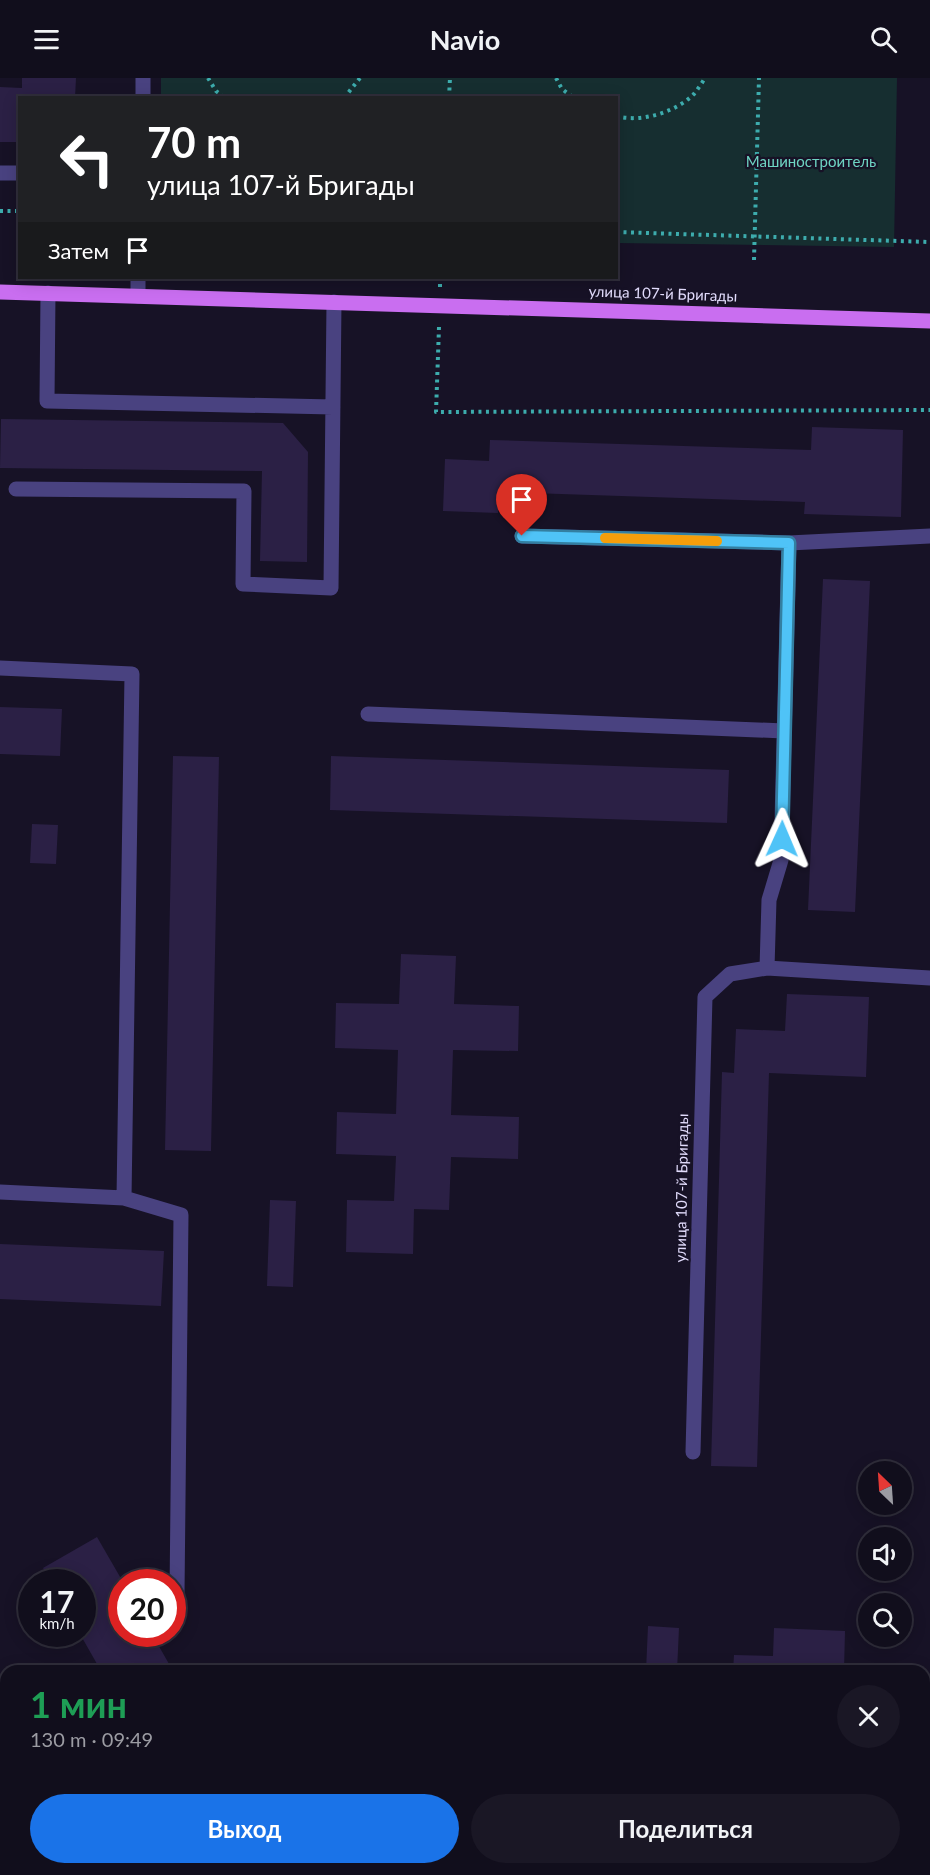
<!DOCTYPE html>
<html lang="ru">
<head>
<meta charset="utf-8">
<style>
	body { margin:0; font-family:Lato,sans-serif; background:#1a1725; color:#f1f3f6; height:100vh; display:flex; flex-direction:column; font-size:22px; white-space:nowrap }
	* { box-sizing:border-box; margin:0 }
	p { font-size:20px; color:#9c9ca3 }
	.icon { flex:none; width:33px; height:33px; fill:none; stroke:currentColor; stroke-width:2; stroke-linecap:round; stroke-linejoin:round }
	.map { position:relative; flex:1; overflow:hidden }
	.details { position:absolute; left:0px; top:1587px; width:930px; height:210px; display:flex; flex-direction:column; background:#110e1c; border-radius:18px 18px 0 0; box-shadow:0 3px 15px #0003,0 0 0 2px #302e3b }
	.details>* { flex:none }
	.hud { position:absolute; left:18px; top:18px; width:600px; height:183px; border-radius:0px; box-shadow:0 3px 15px #0003,0 0 0 2px #302e3b; background:#202124; color:#fff; overflow:hidden }
	.needle { width:39px; rotate:335deg }
	.controls { position:absolute; left:858px; top:1383px; display:grid; gap:12px }
	.controls a { display:grid; place-items:center; width:54px; height:54px; border-radius:50%; background:#110e1c; box-shadow:0 3px 15px #0003,0 0 0 2px #302e3b; font-size:30px }
	.speed { position:absolute; left:18px; top:1491px; display:flex; gap:12px; font-size:30px; font-weight:700; text-align:center }
	.speed>* { display:grid; place-content:center; width:78px; height:78px; border-radius:50%; background:#110e1c; box-shadow:0 3px 15px #0003,0 0 0 2px #302e3b; line-height:1 }
	.speed small { font-size:15px; font-weight:400 }
	.speed .limit { border:9px solid #d22; background:#fff; color:#111 }
	.pin { position:absolute; display:grid; place-items:center; width:51px; height:51px; color:#fff; margin:-62px -26px; border-radius:50% 50% 50% 0; rotate:-45deg; box-shadow:0 0 6px #0007 }
	.pin .icon { rotate:45deg }
	.me { position:absolute; width:66px; margin:-33px; rotate:1deg; stroke-linejoin:round; filter:drop-shadow(0 0 4px #0008) }
	.turn { display:flex; align-items:center; gap:21px; height:126px; padding:0 30px; font-size:27px }
	.turn .icon { width:78px; height:78px; stroke-width:2.5 }
	.turn b { display:block; font-size:42px; line-height:51px }
	.then { display:flex; align-items:center; height:57px; padding:0 30px; background:#0003; gap:12px; font-size:22px }
	.round { display:grid; place-items:center; flex:none; width:63px; height:63px; border-radius:32px; background:#1a1725 }
	.overview { display:flex; align-items:center; justify-content:space-between; height:102px; padding:0 30px }
	h1 { font-size:36px; font-weight:700; line-height:45px; color:#1e9e55 }
	.primary-button { display:flex; gap:12px; margin-top:auto; padding:12px 30px }
	.primary-button a { flex:1; height:69px; border-radius:36px; background:#1a73e8; color:#fff; font-size:24px; font-weight:700; line-height:69px; text-align:center }
	.primary-button a+a { background:#1a1725; color:#f1f3f6 }
	header { display:flex; justify-content:space-between; align-items:center; height:78px; padding:0 30px; background:#110e1c; font-size:27px; font-weight:700 }
	.map>svg:first-child { display:block }
	.green { fill:#162e30 }
	.building { fill:#2b2045 }
	.lines { fill:none; stroke-linecap:round; stroke-linejoin:round }
	.path { stroke:#3dacad; stroke-width:4; stroke-dasharray:3 4.5; stroke-linecap:butt }
	.minor { stroke:#494280; stroke-width:15 }
	.major { stroke:#c96ef0; stroke-width:15 }
	.route-casing { stroke:#337fa1; stroke-width:15 }
	.route { stroke:#4fc3f7; stroke-width:10 }
	.slow { stroke:#f59e0b; stroke-width:10 }
	.labels { text-anchor:middle; stroke-width:4.5; stroke-linejoin:round; paint-order:stroke }
	.park-label { font-size:15px; fill:#6ed4c3; stroke:#171226 }
	.street-label { font-size:15px; fill:#e1dbfb; stroke:#171226 }
</style>
</head>
<body>
<header><svg class="icon" aria-label="menu" viewBox="0 0 24 24"><path d="M4 6h16M4 12h16M4 18h16"/></svg>Navio<svg class="icon" aria-label="search" viewBox="0 0 24 24"><circle cx="10" cy="10" r="6"/><path d="M15 15l6 6"/></svg></header>
<div class="map">
<svg width="930" height="1797" viewBox="0 0 930 1797">
	<rect width="100%" height="100%" fill="#171226"/>
	<path class="green" d="M161,0H897L894,169L617,165L616,20H161Z"/>
	<path class="building" d="M22,0H76L75,20H20V64H0V9L22,10Z
		M1,341L283,345L308,374L307,484L260,483L262,393L0,390Z
		M812,349L903,352L901,439L804,436L805,424L499,414L498,435L443,433L445,381L489,383L490,362L811,372Z
		M823,501L870,503L855,834L808,832Z
		M0,629L62,631L60,678L0,676Z
		M173,678L219,679L211,1073L165,1072Z
		M331,678L729,692L727,745L330,732Z
		M32,746L58,747L56,786L30,785Z
		M401,876L456,878L454,926L519,928L518,973L453,972L451,1037L519,1039L518,1081L451,1079L449,1132L414,1131L413,1176L346,1174L347,1122L394,1123L396,1078L336,1076L337,1034L396,1036L398,972L335,970L336,925L399,926Z
		M787,916L869,919L866,999L769,995L757,1389L711,1388L722,994L734,995L736,951L785,953Z
		M270,1122L296,1123L293,1209L267,1208Z
		M0,1166L164,1173L161,1228L0,1221Z
		M97,1459L123,1504L122,1556H152L173,1593H101L80,1556H82V1504H51L43,1490Z
		M648,1548L679,1550L677,1593H646Z
		M774,1550L845,1553L844,1593H733L734,1577L773,1578Z
		M673,1791H751V1797H673Z"/>
	<g class="lines">
		<path class="path" d="M208,0L216,13L225,20
			M556,0L562,11L574,20
			M344,20L360,0
			M449,20L450,0
			M616,38C641,45 676,34 694,16C698,11 702,5 705,0
			M0,133H20
			M616,154L930,164
			M754,182L759,0
			M440,209V200
			M439,249L436,334L930,332"/>
		<path class="minor" d="M143,20V0
			M0,95H20
			M48,215L47,323L333,329
			M138,218V200
			M16,411L244,413L243,506L331,510L334,224
			M522,458L789,465L781,782L769,822L767,890
			M789,465L930,458
			M0,590L132,596L124,1120
			M368,636L784,653
			M0,1114L124,1120L181,1137L177,1516
			M693,1374L705,919L730,896L767,890L930,900"/>
		<path class="major" d="M0,214L930,243"/>
	</g>
	<g class="lines">
		<defs>
			<path id="route" d="M522,458L789,465L782,761"/>
		</defs>
		<use href="#route" class="route-casing"/>
		<use href="#route" class="route"/>
		<path class="slow" d="M605,460L717,463"/>
	</g>
	<g class="labels">
		<g class="park-label">
			<text x="811" y="89">Машиностроитель</text>
		</g>
		<g class="street-label">
			<text transform="translate(663 216) rotate(2)" y="5">улица 107-й Бригады</text>
			<text transform="translate(682 1110) rotate(-89)" y="5">улица 107-й Бригады</text>
		</g>
	</g>
</svg>
<div class="controls">
<a><svg class="needle" viewBox="-14 -14 28 28"><path d="M0-13l5 13h-10z" fill="#e53935"/><path d="M0 13l5-13h-10z" fill="#9c9ca3"/></svg></a>
<a><svg class="icon" aria-label="sound" viewBox="0 0 24 24"><path d="M4 9h4l5-4v14l-5-4H4zM17 9q2 3 0 6"/></svg></a>
<a><svg class="icon" aria-label="search" viewBox="0 0 24 24"><circle cx="10" cy="10" r="6"/><path d="M15 15l6 6"/></svg></a>
</div>
<div class="speed"><div>17<small>km/h</small></div><div class="limit">20</div></div>
<div class="pin" style="left:522px;top:458px;background:#d93025"><svg class="icon" aria-label="arrive" viewBox="0 0 24 24"><path d="M6 21V4h12l-3 4 3 4H6"/></svg></div>
<svg class="me" style="left:782px;top:761px" viewBox="-20 -20 40 40"><path d="M0-17L14 15 0 8-14 15z" fill="#4fc3f7" stroke="#fff" stroke-width="4"/></svg>
<div class="hud">
<div class="turn"><svg class="icon" aria-label="left" viewBox="0 0 24 24"><path d="M17 20v-9H6M10 6l-5 5 5 5"/></svg><div><b>70 m</b>улица 107-й Бригады</div></div>
<div class="then">Затем<svg class="icon" aria-label="arrive" viewBox="0 0 24 24"><path d="M6 21V4h12l-3 4 3 4H6"/></svg></div>
</div>
<section class="details">
<div class="overview"><div><h1>1 мин</h1><p>130 m · 09:49</p></div><a class="round"><svg class="icon" aria-label="close" viewBox="0 0 24 24"><path d="M6 6l12 12M18 6L6 18"/></svg></a></div>
<div class="primary-button"><a>Выход</a><a>Поделиться</a></div>
</section>
</div>
</body>
</html>
